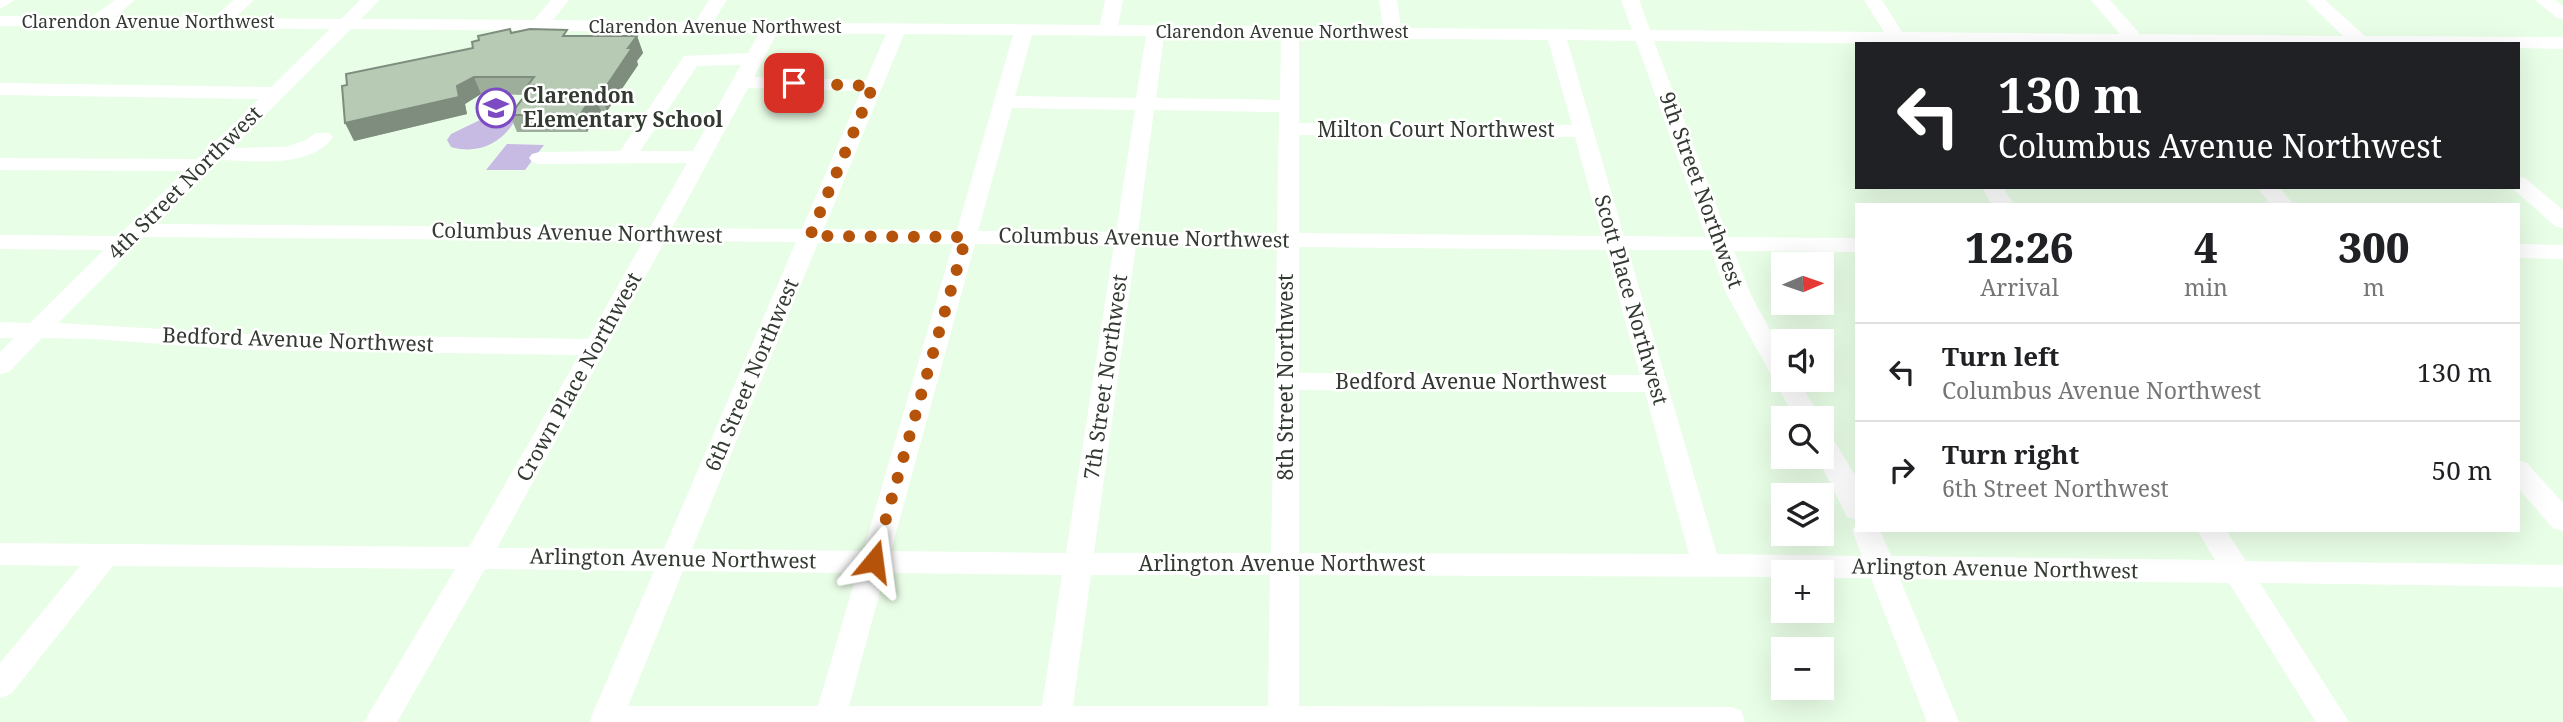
<!DOCTYPE html>
<html lang="en">
<head>
<meta charset="utf-8">
<style>
	body { margin:0; font-family:"Noto Serif",serif; background:#f2f2f2; color:#202124; height:100vh; display:flex; flex-direction:column; font-size:26px; white-space:nowrap }
	* { box-sizing:border-box; margin:0 }
	p { font-size:23px; color:#757577 }
	.icon { flex:none; width:38px; height:38px; fill:none; stroke:currentColor; stroke-width:2; stroke-linecap:round; stroke-linejoin:round }
	.map { position:relative; flex:1; overflow:hidden }
	.drawer { position:absolute; left:1855px; top:203px; width:665px; height:329px; display:flex; flex-direction:column; background:#fff; border-radius:0px; box-shadow:0 7px 28px #0002 }
	.drawer>* { flex:none }
	.hud { position:absolute; left:1855px; top:42px; width:665px; height:147px; border-radius:0px; box-shadow:0 7px 28px #0002; background:#202124; color:#fff; overflow:hidden }
	.needle { width:46px; rotate:88deg }
	.fabs { position:absolute; left:1771px; top:252px; display:grid; gap:14px }
	.fabs a { display:grid; place-items:center; width:63px; height:63px; border-radius:0px; background:#fff; box-shadow:0 7px 28px #0002; font-size:35px }
	.pin { position:absolute; display:grid; place-items:center; width:60px; height:60px; color:#fff; margin:-30px; border-radius:14px; box-shadow:0 4px 10px #0006 }
	.me { position:absolute; width:77px; margin:-38px; rotate:16deg; stroke-linejoin:round; filter:drop-shadow(0 0 5px #0008) }
	.turn { display:flex; align-items:center; gap:24px; height:147px; padding:0 28px; font-size:32px }
	.turn .icon { width:91px; height:91px; stroke-width:2.5 }
	.turn b { display:block; font-size:49px; line-height:60px }
	.eta { display:flex; justify-content:space-evenly; align-items:center; height:119px; text-align:center }
	.eta b { font-size:42px; font-weight:800; line-height:49px }
	ul { padding:0; list-style:none }
	li { display:flex; align-items:center; gap:21px; height:98px; padding:0 28px; border-top:2px solid #e0e0e0 }
	li div { flex:1 }
	li b { display:block; font-size:26px }
	li em { font-style:normal }
	.map>svg:first-child { display:block }
	.green { fill:#c7bbe3 }
	.lines { fill:none; stroke-linecap:round; stroke-linejoin:round }
	.minor { fill:#fff; fill-rule:evenodd }
	.wall { fill:#9dae9b }
	.shaded-wall { fill:#7f8d7e }
	.building { fill:#b6cab4; stroke:#7f8d7e; stroke-width:2 }
	.route { stroke:#b45309; stroke-width:12; stroke-dasharray:0 21.6 }
	.labels { text-anchor:middle; stroke-width:5; stroke-linejoin:round; paint-order:stroke }
	.far-street-label { font-size:18px; fill:#323a31; stroke:#fff }
	.poi-label { font-size:21px; font-weight:bold; fill:#323a31; stroke:#fff; text-anchor:start }
	.street-label { font-size:21px; fill:#323a31; stroke:#fff }
</style>
</head>
<body>
<div class="map">
<svg width="2563" height="722" viewBox="0 0 2563 722">
	<rect width="100%" height="100%" fill="#e9fee7"/>
	<path class="green" d="M498,106L514,107L519,113C507,140 481,156 451,147L447,140L451,134L480,120Z
		M507,144L544,145L525,170H486Z"/>
	<g class="lines">
		<path class="minor" d="M0,0H15L0,9Z
			M115,0H135L115,17H214L234,0H254L235,18L341,19L360,0H379L361,19L534,20L551,0H569L553,20L695,22L709,0H727L713,22L1100,25L1105,0H1123L1118,25L1383,27L1379,0H1397L1401,28L1632,30L1621,0H1639L1650,30L1884,32L1864,0H1882L1902,32L2120,34L2091,0H2110L2140,34L2343,36L2306,0H2325L2365,36L2563,37V49L2518,48V44H1892L1654,41L1728,237L1857,238V252L1734,251L1750,293L1783,354V380H1798L1821,418H1795L1726,293L1711,250H1628L1717,554L1862,556L1852,530L1857,522V530H1880L1891,556L2215,560L2197,530H2226L2246,561L2563,565V587L2260,583L2349,722H2316L2229,583L1900,579L1959,722H1927L1871,578H1822V572H1783V577L1299,575V706L1730,707L1741,710L1745,722H589L654,571L485,569L397,722H364L455,569L113,566L11,694L0,698V663L80,566L0,565V543L469,547L579,355L247,350L93,339L42,338L9,372L0,374V352L14,338H0V322L30,323L104,250L0,249V235L118,236L185,171L0,170V158L197,159L259,99L0,95V83L271,87L330,29L0,26V16H93ZM351,29L759,33L748,53L684,56L620,151L539,152L532,154L529,158L532,162L539,164L687,163L650,228L157,224L220,160C254,161 310,169 333,137L330,133H316L304,141L285,147L232,148ZM777,33L886,34L866,80L754,77ZM904,34L1013,35L957,230L824,229ZM1032,35L1146,36L1136,98L1015,96ZM1164,36L1281,37L1280,100L1156,98ZM1299,38L1548,40L1572,125L1299,123ZM1567,40L1636,41L1706,237L1624,236ZM741,65L693,151H640L697,66ZM748,88L861,91L802,229L672,228ZM1012,108L1135,110L1116,232L978,231ZM1154,110L1279,112L1277,233L1138,232ZM1299,135L1575,137L1602,236L1299,233ZM144,237L643,241L588,339L247,334L58,323ZM665,241L796,242L664,549L497,548ZM818,243L953,244L863,551L692,549ZM975,244L1114,245L1066,553L891,551ZM1136,245L1277,247L1271,553H1094ZM1299,247L1606,250L1640,375L1299,373ZM1299,390L1645,392L1689,554L1299,553ZM683,571L857,573L818,706H628ZM885,573L1062,575L1042,706H849ZM1091,575H1270L1268,706H1073Z
			M2535,0H2555L2563,6V19L2557,18Z
			M2518,176L2525,178L2563,210V228L2555,226L2511,187H2518Z
			M1982,187H2003L2014,205H1992Z
			M2257,187H2279L2294,205H2271Z
			M2518,244L2563,245V259L2518,258Z
			M1822,433L1831,435L1857,479V520L1847,517L1817,457H1822Z
			M2518,460L2527,463L2563,503V531L2553,528L2518,488Z"/>
	</g>
	<path class="wall" d="M512,33L570,36H637L643,53L637,61L638,65L607,111H601L587,132H517L510,115L525,95L481,94L465,104L467,114L354,141L473,48Z"/>
	<path class="shaded-wall" d="M637,36L643,53L637,61L638,65L607,111L601,94L628,48Z
		M474,77L481,94L465,104L467,114L354,141L345,123L457,86Z
		M594,94L601,111L587,132L580,115Z"/>
	<path class="building" d="M510,29L511,33L530,29L567,30L563,36H637L628,48H632L601,94H594L580,115H510L533,85H528L534,77H474L457,86L459,97L345,123L342,86L347,85L346,74L473,48L472,42L479,40L478,36Z"/>
	<g class="lines">
		<path class="route" d="M794,83L873,86L810,236L966,237L874,561"/>
	</g>
	<defs>
		<symbol id="school-ring" viewBox="-11 -11 22 22"><circle r="9.5" fill="#fff" stroke="#7c4ac2" stroke-width="1.5"/><path d="M0-5L7-2L0 1L-7-2ZM-4 1L0 2.5L4 1V4Q0 6-4 4Z" fill="#7c4ac2"/></symbol>
	</defs>
	<g fill-rule="evenodd">
		<use href="#school-ring" x="474" y="86" width="44" height="44"/>
	</g>
	<g class="labels">
		<g class="far-street-label">
			<text x="148" y="28">Clarendon Avenue Northwest</text>
			<text x="715" y="33">Clarendon Avenue Northwest</text>
			<text x="1282" y="38">Clarendon Avenue Northwest</text>
		</g>
		<g class="poi-label">
			<text x="523" y="103">Clarendon<tspan x="523" dy="24">Elementary School</tspan></text>
		</g>
		<g class="street-label">
			<text x="1436" y="137">Milton Court Northwest</text>
			<text transform="translate(185 183) rotate(-45)" y="7">4th Street Northwest</text>
			<text transform="translate(1701 190) rotate(70)" y="7">9th Street Northwest</text>
			<text transform="translate(577 233) rotate(1)" y="7">Columbus Avenue Northwest</text>
			<text transform="translate(1144 238) rotate(1)" y="7">Columbus Avenue Northwest</text>
			<text transform="translate(1631 300) rotate(74)" y="7">Scott Place Northwest</text>
			<text transform="translate(298 340) rotate(2)" y="7">Bedford Avenue Northwest</text>
			<text transform="translate(752 375) rotate(-67)" y="7">6th Street Northwest</text>
			<text transform="translate(579 377) rotate(-61)" y="7">Crown Place Northwest</text>
			<text transform="translate(1106 377) rotate(-82)" y="7">7th Street Northwest</text>
			<text transform="translate(1286 377) rotate(-90)" y="7">8th Street Northwest</text>
			<text x="1471" y="389">Bedford Avenue Northwest</text>
			<text transform="translate(673 559) rotate(1)" y="7">Arlington Avenue Northwest</text>
			<text x="1282" y="571">Arlington Avenue Northwest</text>
			<text transform="translate(1995 569) rotate(1)" y="7">Arlington Avenue Northwest</text>
		</g>
	</g>
</svg>
<div class="fabs">
<a><svg class="needle" viewBox="-14 -14 28 28"><path d="M0-13l5 13h-10z" fill="#e53935"/><path d="M0 13l5-13h-10z" fill="#757577"/></svg></a>
<a><svg class="icon" aria-label="sound" viewBox="0 0 24 24"><path d="M4 9h4l5-4v14l-5-4H4zM17 9q2 3 0 6"/></svg></a>
<a><svg class="icon" aria-label="search" viewBox="0 0 24 24"><circle cx="10" cy="10" r="6"/><path d="M15 15l6 6"/></svg></a>
<a><svg class="icon" aria-label="layers" viewBox="0 0 24 24"><path d="M12 4l9 5-9 5-9-5zM3 14l9 5 9-5"/></svg></a>
<a>+</a>
<a>−</a>
</div>
<div class="pin" style="left:794px;top:83px;background:#d93025"><svg class="icon" aria-label="arrive" viewBox="0 0 24 24"><path d="M6 21V4h12l-3 4 3 4H6"/></svg></div>
<svg class="me" style="left:874px;top:561px" viewBox="-20 -20 40 40"><path d="M0-17L14 15 0 8-14 15z" fill="#b45309" stroke="#fff" stroke-width="4"/></svg>
<div class="hud">
<div class="turn"><svg class="icon" aria-label="left" viewBox="0 0 24 24"><path d="M17 20v-9H6M10 6l-5 5 5 5"/></svg><div><b>130 m</b>Columbus Avenue Northwest</div></div>
</div>
<section class="drawer">
<div class="eta">
<div><b>12:26</b><p>Arrival</p></div>
<div><b>4</b><p>min</p></div>
<div><b>300</b><p>m</p></div>
</div>
<ul>
<li><svg class="icon" aria-label="left" viewBox="0 0 24 24"><path d="M17 20v-9H6M10 6l-5 5 5 5"/></svg><div><b>Turn left</b><p>Columbus Avenue Northwest</p></div><em>130 m</em></li>
<li><svg class="icon" aria-label="right" viewBox="0 0 24 24"><path d="M7 20v-9h11M14 6l5 5-5 5"/></svg><div><b>Turn right</b><p>6th Street Northwest</p></div><em>50 m</em></li>
</ul>
</section>
</div>
</body>
</html>
